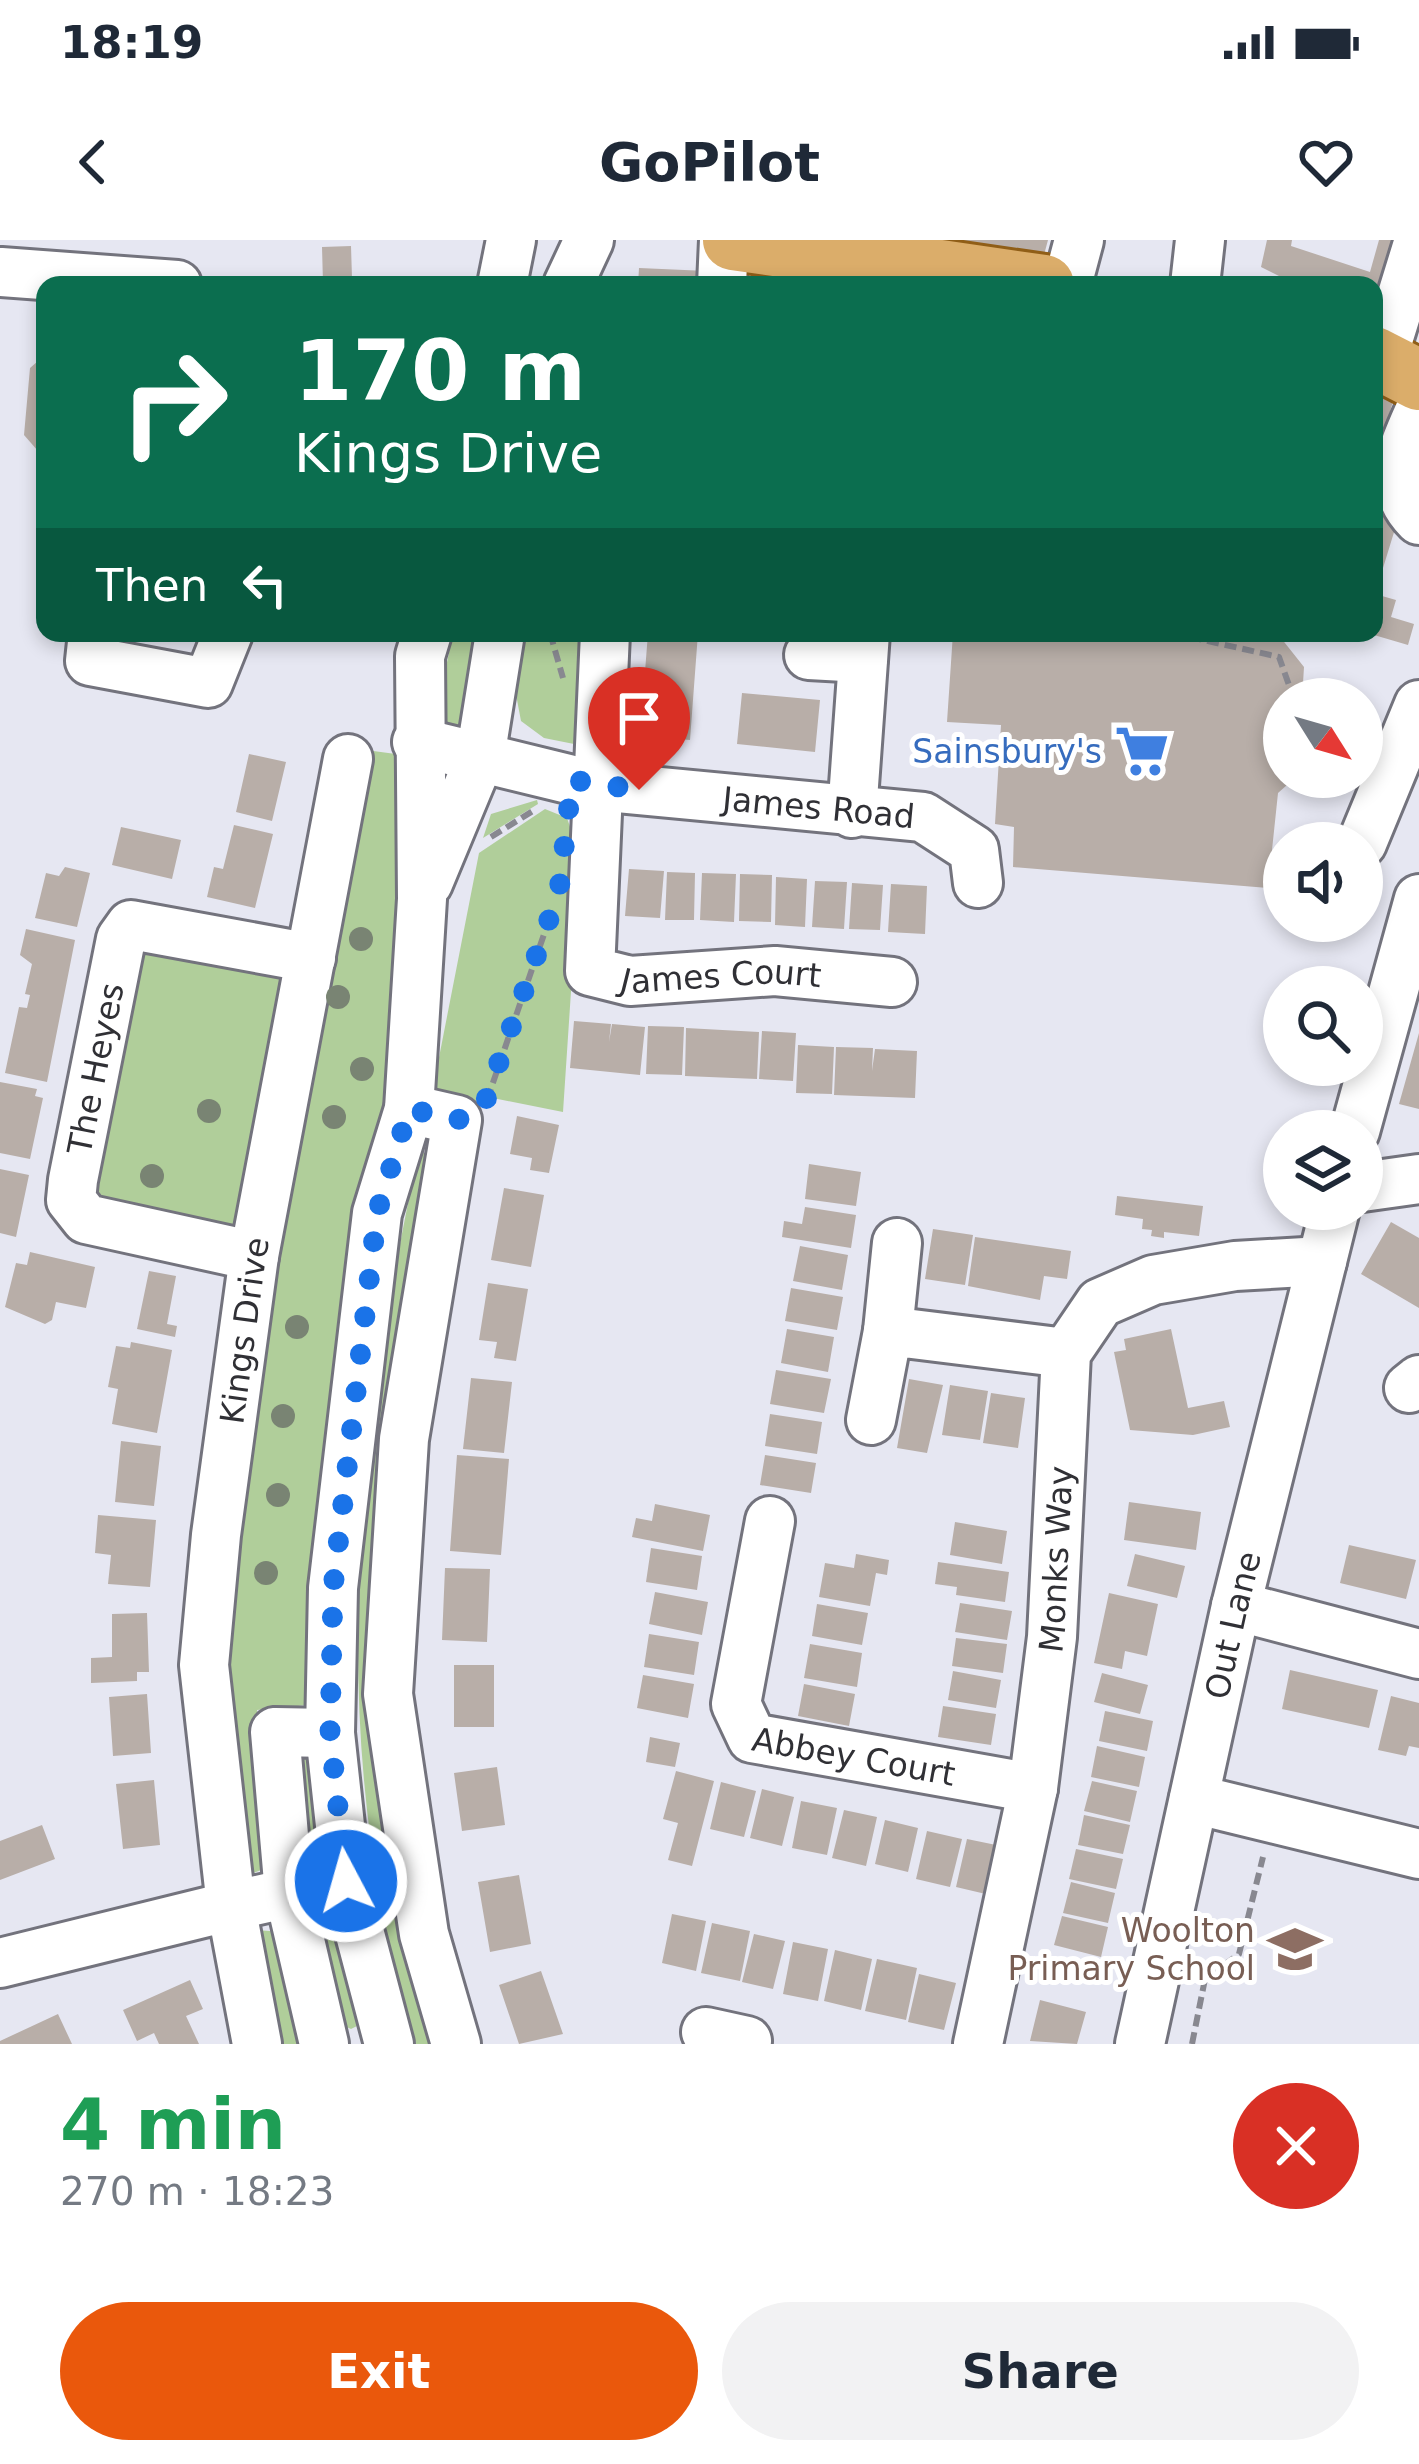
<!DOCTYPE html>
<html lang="en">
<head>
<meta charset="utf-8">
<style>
	body { margin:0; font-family:"DejaVu Sans",sans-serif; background:#f2f2f3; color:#1f2937; height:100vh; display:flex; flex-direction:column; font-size:45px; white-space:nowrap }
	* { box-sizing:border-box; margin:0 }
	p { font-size:39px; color:#747a83 }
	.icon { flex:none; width:66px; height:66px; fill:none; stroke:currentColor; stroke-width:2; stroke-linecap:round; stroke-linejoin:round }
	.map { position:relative; height:1804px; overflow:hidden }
	.sheet { display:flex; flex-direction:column; background:#fff; flex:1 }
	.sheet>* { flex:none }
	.top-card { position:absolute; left:36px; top:36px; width:1347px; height:366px; border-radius:24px; box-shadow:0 6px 18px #0003; background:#0b6e4f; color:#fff; overflow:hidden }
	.needle { width:78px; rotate:127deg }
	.buttons { position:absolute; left:1263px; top:438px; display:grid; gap:24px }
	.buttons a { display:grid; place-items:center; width:120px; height:120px; border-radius:50%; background:#fff; box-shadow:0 6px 18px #0003; font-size:60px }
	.pin { position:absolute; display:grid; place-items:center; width:102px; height:102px; color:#fff; margin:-123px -51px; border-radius:50% 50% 50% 0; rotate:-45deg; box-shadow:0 0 12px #0007 }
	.pin .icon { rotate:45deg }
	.me { position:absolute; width:132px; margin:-66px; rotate:354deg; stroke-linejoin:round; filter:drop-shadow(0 0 9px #0008) }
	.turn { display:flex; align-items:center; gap:42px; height:252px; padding:0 60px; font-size:54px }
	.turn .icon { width:156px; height:156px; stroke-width:2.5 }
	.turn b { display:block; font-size:84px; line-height:102px }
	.then { display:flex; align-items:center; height:114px; padding:0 60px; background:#0003; gap:24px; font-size:45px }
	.round { display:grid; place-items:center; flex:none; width:126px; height:126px; border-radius:63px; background:#f2f2f3 }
	.overview { display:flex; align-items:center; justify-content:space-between; height:204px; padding:0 60px }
	h1 { font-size:72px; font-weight:700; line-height:90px; color:#1e9e55 }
	.cta { display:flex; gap:24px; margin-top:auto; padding:24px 60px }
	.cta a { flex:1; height:138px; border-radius:72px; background:#ea580c; color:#fff; font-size:48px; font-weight:700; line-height:138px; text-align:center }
	.cta a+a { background:#f2f2f3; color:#1f2937 }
	.status { display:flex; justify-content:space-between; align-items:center; height:84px; padding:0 60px; background:#fff; direction:ltr }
	.status svg { height:33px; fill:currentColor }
	header { display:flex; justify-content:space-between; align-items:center; height:156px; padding:0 60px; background:#fff; font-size:54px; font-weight:700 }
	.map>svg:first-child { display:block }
	.green { fill:#b0ce9a }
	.building { fill:#b8aea8 }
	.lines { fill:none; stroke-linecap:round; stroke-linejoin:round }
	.minor-casing { stroke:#73737d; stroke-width:54 }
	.major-casing { stroke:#905e17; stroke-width:66 }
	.path { stroke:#888890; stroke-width:6; stroke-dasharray:12 6; stroke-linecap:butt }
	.minor { stroke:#fff; stroke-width:48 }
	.major { stroke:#dbad6a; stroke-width:60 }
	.tree { fill:#798473 }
	.route { stroke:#1a73e8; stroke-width:21; stroke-dasharray:0 37.8 }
	.labels { text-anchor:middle; stroke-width:10; stroke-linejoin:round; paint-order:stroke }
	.shop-label { font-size:33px; fill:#366cbe; stroke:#fff; text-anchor:end }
	.street-label { font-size:33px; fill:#303035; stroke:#fff }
	.education-label { font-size:33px; fill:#785e54; stroke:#fff; text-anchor:end }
</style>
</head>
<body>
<div class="status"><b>18:19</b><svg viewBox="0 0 49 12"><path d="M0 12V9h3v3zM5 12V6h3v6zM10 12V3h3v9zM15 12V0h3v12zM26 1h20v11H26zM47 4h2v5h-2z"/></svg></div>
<header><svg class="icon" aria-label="back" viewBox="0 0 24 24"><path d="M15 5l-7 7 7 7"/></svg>GoPilot<svg class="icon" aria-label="heart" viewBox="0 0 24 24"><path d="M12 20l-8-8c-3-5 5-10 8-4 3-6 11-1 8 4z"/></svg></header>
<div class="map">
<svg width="1419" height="1804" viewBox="0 0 1419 1804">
	<rect width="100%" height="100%" fill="#e6e7f2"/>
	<path class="green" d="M453,393H482L462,490L447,487L444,437Z
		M523,393H597L579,505L544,498L521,481L514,444Z
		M366,510L403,515L394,822L318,1464L257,1470L269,1627L246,1636L225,1399L232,1253Z
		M537,560L538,564L483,598L491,574Z
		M545,569L567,578L580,616L563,872L488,857L474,869L438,858L435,838L479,613Z
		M148,707L286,725L230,1002L89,958L131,722Z
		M419,912L431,915L398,1642L438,1804H416C324,1512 354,1206 419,912Z
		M312,1510L322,1627L309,1630L295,1515Z
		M319,1650L327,1653L365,1782L351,1789L340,1784L309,1654Z
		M256,1690L283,1692L311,1804H280Z"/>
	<path class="building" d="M932,0H1048L1044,15Z
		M1267,0H1292L1291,6L1370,32L1379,0H1405L1374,85V45H1297L1261,27Z
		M351,6L352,38L392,45L323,43L322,7Z
		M639,28L707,31V45H638Z
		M45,115V219L24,195L30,128Z
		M1374,152L1394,158L1378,213L1374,212Z
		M1374,268L1399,276L1375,354L1396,360L1391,377L1414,384L1408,405L1374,395Z
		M648,393H698L690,500L640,496Z
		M953,393H1277L1304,427L1302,459H1284V537H1296L1278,553L1268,648L1013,627L1014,587L995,584L1001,485L947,482Z
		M742,453L820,460L815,512L737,504Z
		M249,514L286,522L272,581L236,572Z
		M234,585L273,594L255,668L207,657L214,627L223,629Z
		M121,587L181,600L172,639L112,625Z
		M65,627L90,633L77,687L35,678L46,633L59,636Z
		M629,629L664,631L660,678L625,676Z
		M667,632L695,633L694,680H665Z
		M702,633L736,634L734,682L700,680Z
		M740,634L772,635L771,682L739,681Z
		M776,637L807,639L805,687L775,685Z
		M815,641L847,642L844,689L812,687Z
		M852,643L883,645L880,690L849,689Z
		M891,644L927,646L925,694L888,692Z
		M26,689L75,700L47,842L5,833L19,767L27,768L30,755L25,754L32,724L20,715Z
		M574,781L611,784L609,802L612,784L645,787L640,835L570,828Z
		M648,786L684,787L682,835L646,834Z
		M686,788L759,792L757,839L685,836Z
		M762,791L796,793L793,841L759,839Z
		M1419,793V869L1399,864Z
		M798,805L834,807L832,854L796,853Z
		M836,807L873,808L872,831L875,809L917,811L915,858L834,855Z
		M0,842L37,849L35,856L43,858L30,919L0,913Z
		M517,876L559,885L549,933L530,930L532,918L510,914Z
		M809,924L861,932L856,966L805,959Z
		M0,929L29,935L16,997L0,993Z
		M504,948L544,955L531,1027L491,1020Z
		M1117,956L1203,966L1199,996L1164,992V998L1151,996L1152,990L1142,989L1143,979L1115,975Z
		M805,967L856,975L851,1008L782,997L784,981L802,984Z
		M1391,982L1419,998V1068L1361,1034Z
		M933,989L973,995L965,1045L925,1039Z
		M975,997L1071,1011L1067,1039L1044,1036L1040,1060L968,1046Z
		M800,1006L848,1015L842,1050L793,1041Z
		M30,1012L95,1027L86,1068L56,1062L52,1080L45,1084L5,1067L16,1023L27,1025Z
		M149,1031L176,1036L167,1084L177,1086L175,1097L137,1089Z
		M488,1043L528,1049L516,1121L494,1118L497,1102L479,1100Z
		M791,1048L843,1057L837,1090L785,1081Z
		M787,1089L834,1097L828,1132L781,1123Z
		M1171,1089L1188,1168L1224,1161L1230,1187L1193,1195L1130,1190L1114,1112L1126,1110L1124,1099Z
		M131,1102L172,1110L157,1193L112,1184L118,1149L108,1147L116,1106L130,1108Z
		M776,1130L831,1139L824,1173L770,1164Z
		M471,1138L512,1142L504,1213L463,1209Z
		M909,1139L943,1145L927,1213L897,1208Z
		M950,1145L988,1151L980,1200L942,1195Z
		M991,1153L1025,1158L1018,1208L983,1203Z
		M770,1174L822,1182L817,1214L765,1206Z
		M121,1201L161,1206L154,1266L115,1262Z
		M457,1215L509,1219L501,1315L450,1311Z
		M765,1215L816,1223L811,1253L760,1245Z
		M1129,1262L1201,1272L1196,1310L1124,1300Z
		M655,1264L710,1275L703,1311L632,1297L636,1278L652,1281Z
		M98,1275L156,1280L150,1347L108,1344L111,1315L95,1313Z
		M955,1282L1007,1291L1002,1324L950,1315Z
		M1349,1305L1416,1320L1406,1359L1340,1343Z
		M651,1308L702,1316L697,1350L646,1342Z
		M856,1314L889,1320L887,1335L876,1333L870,1366L819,1357L825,1323L854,1328Z
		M1135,1314L1185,1326L1177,1358L1127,1346Z
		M938,1322L1009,1332L1005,1362L956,1355L957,1347L935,1344Z
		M445,1328L490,1329L487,1402L442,1400Z
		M655,1352L708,1362L702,1395L649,1384Z
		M1109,1353L1158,1364L1147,1416L1125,1411L1122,1429L1094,1423Z
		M960,1363L1012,1371L1007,1400L955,1392Z
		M817,1364L868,1373L862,1405L812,1396Z
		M147,1373L149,1432H137V1441L91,1443V1418L112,1417V1374Z
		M649,1394L699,1402L694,1435L644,1427Z
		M956,1398L1007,1404L1003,1433L952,1426Z
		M810,1404L862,1413L857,1447L804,1438Z
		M454,1425H494V1487H454Z
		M1290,1430L1378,1450L1369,1488L1282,1469Z
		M953,1431L1001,1440L996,1468L948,1460Z
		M1102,1433L1148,1445L1140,1474L1094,1462Z
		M643,1435L694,1444L688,1478L637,1468Z
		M804,1444L855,1454L849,1486L798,1476Z
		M147,1454L151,1513L113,1516L109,1457Z
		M1391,1456L1419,1463V1508L1409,1506L1406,1516L1378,1510Z
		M943,1466L996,1474L991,1505L938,1497Z
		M1105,1471L1153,1481L1147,1511L1099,1501Z
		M650,1497L680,1503L675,1527L646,1522Z
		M1097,1506L1145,1517L1139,1547L1091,1537Z
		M497,1527L505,1585L462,1591L454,1533Z
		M676,1531L714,1541L692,1626L668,1620L678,1583L663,1579Z
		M154,1540L160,1605L123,1609L116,1544Z
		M1092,1541L1137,1551L1130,1582L1084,1571Z
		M721,1542L756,1551L744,1597L710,1589Z
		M762,1549L794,1557L782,1606L750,1598Z
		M801,1561L837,1568L827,1615L792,1608Z
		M844,1570L877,1577L866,1626L832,1618Z
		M1084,1575L1130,1585L1123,1614L1078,1605Z
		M885,1580L918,1588L908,1632L875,1624Z
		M42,1585L55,1619L0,1640V1601Z
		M927,1591L962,1599L950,1647L916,1639Z
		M967,1599L1001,1606L990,1655L956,1647Z
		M1076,1609L1123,1619L1116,1649L1069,1639Z
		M519,1635L531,1704L490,1712L478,1642Z
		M1071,1642L1115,1653L1108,1683L1063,1673Z
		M672,1674L706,1681L696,1731L662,1723Z
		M1062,1676L1108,1687L1101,1717L1054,1705Z
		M712,1683L750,1691L740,1741L701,1733Z
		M754,1694L785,1701L773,1749L742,1742Z
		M793,1702L828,1709L818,1761L783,1754Z
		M835,1710L872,1719L861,1770L824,1761Z
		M877,1719L917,1728L906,1780L865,1771Z
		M541,1731L563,1794L519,1804L499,1745Z
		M919,1734L956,1743L944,1790L908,1782Z
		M190,1740L203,1769L186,1776L199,1804H159L154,1793L137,1801L123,1770Z
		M1040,1760L1086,1772L1077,1804L1030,1801Z
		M58,1774L72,1804H0V1801Z"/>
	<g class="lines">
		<defs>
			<g id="minor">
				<path d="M1,32L177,45"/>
				<path d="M502,45L511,0"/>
				<path d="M568,45L589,0"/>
				<path d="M722,45L724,0"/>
				<path d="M1067,45L1079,0"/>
				<path d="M1195,45L1200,0"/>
				<path d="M1382,120L1419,0"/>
				<path d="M1419,172C1402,210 1385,246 1419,280"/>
				<path d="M93,393L90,421L208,443L228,393"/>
				<path id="s1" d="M605,393L590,731L630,741L775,731L892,742"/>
				<path d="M809,415L863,418"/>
				<path id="s2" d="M417,502L597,546L923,577L974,610L978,643"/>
				<path d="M852,573L865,393"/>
				<path d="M1362,603L1419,465"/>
				<path d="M428,643L480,518L500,393"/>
				<path d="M409,869L457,880L404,1199L388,1454L424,1694L456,1804"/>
				<path d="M1355,891L1419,659"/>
				<path d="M1362,947L1419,939"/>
				<path id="s3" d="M254,1016L86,979L71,960L73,940L121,699L131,685L311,718"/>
				<path d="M888,1091L897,1003"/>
				<path d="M1409,1148L1419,1140"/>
				<path d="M871,1180L888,1091L1066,1113"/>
				<path id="s4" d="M770,1281L736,1464L752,1498L1033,1548"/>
				<path d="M1236,1366L1419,1414"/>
				<path d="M1194,1559L1419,1614"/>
				<path id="s5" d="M289,1653L231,1666L204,1425L216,1295L254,1016L348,519"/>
				<path d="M0,1723L231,1666L257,1804"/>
				<path d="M706,1792L747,1801"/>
				<path d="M324,1804L289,1653L275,1492L330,1493"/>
				<path d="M389,1804L346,1641L330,1493L333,1348L377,973L409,869L422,659L420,416L427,393"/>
				<path id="s6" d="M978,1804L1033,1548L1052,1397L1066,1113L1100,1063L1153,1040L1235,1026L1322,1021"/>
				<path id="s7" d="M1140,1804L1236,1366L1335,969"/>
			</g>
			<path id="major" d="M733,0L1044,45
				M1374,117L1419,140"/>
		</defs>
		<use href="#minor" class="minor-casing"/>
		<use href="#major" class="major-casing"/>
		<path class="path" d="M550,393L563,438
			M1172,393L1279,417L1294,459
			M491,597L536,569
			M487,860L551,674
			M1192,1804L1205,1739L1239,1714L1263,1617"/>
		<use href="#minor" class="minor"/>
		<use href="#major" class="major"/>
	</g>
	<g class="tree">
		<circle cx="361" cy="699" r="12"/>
		<circle cx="338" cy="757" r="12"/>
		<circle cx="362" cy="829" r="12"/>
		<circle cx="209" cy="871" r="12"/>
		<circle cx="334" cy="877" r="12"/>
		<circle cx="152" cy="936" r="12"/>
		<circle cx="297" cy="1087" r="12"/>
		<circle cx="283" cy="1176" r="12"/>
		<circle cx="278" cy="1255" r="12"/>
		<circle cx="266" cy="1333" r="12"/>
	</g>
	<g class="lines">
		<path class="route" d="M346,1641L330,1493L333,1348L377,973L409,869L457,880L482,871L559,651L572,540L639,550"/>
	</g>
	<defs>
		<symbol id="supermarket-bare" viewBox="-9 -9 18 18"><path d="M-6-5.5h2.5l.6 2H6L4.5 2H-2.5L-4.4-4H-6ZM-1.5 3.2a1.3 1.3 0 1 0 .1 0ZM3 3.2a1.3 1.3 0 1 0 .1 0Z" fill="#3f7fe0" stroke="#fff" stroke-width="2.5" paint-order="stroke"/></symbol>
		<symbol id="school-bare" viewBox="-9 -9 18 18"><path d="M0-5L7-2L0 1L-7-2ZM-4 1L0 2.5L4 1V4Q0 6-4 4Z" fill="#8d6e63" stroke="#fff" stroke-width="2.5" paint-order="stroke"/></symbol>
	</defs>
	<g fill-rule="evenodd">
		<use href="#supermarket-bare" x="1104" y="473" width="76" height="76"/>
		<use href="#school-bare" x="1257" y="1671" width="76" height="76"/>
	</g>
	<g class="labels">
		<g class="shop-label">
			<text x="1102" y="523">Sainsbury's</text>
		</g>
		<g class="street-label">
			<text dy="12" stroke="none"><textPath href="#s2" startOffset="408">James Road</textPath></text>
			<text dy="12" stroke="none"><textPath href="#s1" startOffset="471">James Court</textPath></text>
			<text dy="12" stroke="none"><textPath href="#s3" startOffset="330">The Heyes</textPath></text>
			<text dy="12" stroke="none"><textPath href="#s5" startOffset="639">Kings Drive</textPath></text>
			<text dy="12" stroke="none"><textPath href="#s6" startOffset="492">Monks Way</textPath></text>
			<text dy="12" stroke="none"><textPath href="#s7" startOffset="429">Out Lane</textPath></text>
			<text dy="12" stroke="none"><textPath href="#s4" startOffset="327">Abbey Court</textPath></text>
		</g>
		<g class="education-label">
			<text x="1255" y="1702">Woolton<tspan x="1255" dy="38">Primary School</tspan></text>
		</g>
	</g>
</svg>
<div class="buttons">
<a><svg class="needle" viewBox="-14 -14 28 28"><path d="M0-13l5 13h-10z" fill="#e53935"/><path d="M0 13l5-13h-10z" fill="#747a83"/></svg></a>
<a><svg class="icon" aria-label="sound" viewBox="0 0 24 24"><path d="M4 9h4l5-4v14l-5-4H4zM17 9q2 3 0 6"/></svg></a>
<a><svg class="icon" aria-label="search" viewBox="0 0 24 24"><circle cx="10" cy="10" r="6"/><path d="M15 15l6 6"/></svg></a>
<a><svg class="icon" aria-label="layers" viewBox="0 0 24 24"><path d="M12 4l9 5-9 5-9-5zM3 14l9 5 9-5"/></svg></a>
</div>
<div class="pin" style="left:639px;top:550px;background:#d93025"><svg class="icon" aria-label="arrive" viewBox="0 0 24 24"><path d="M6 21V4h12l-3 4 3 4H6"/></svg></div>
<svg class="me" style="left:346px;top:1641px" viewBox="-20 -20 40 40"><circle r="17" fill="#1a73e8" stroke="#fff" stroke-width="3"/><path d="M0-11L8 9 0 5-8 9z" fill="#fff"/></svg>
<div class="top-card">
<div class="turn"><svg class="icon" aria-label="right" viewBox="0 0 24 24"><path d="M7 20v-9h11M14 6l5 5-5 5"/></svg><div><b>170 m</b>Kings Drive</div></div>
<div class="then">Then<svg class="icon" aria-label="left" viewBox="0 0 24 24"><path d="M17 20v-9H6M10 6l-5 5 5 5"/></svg></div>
</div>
</div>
<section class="sheet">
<div class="overview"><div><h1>4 min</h1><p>270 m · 18:23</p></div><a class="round" style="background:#d93025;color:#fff"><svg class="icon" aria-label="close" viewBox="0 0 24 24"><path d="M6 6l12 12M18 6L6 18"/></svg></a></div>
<div class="cta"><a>Exit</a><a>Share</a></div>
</section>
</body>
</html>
